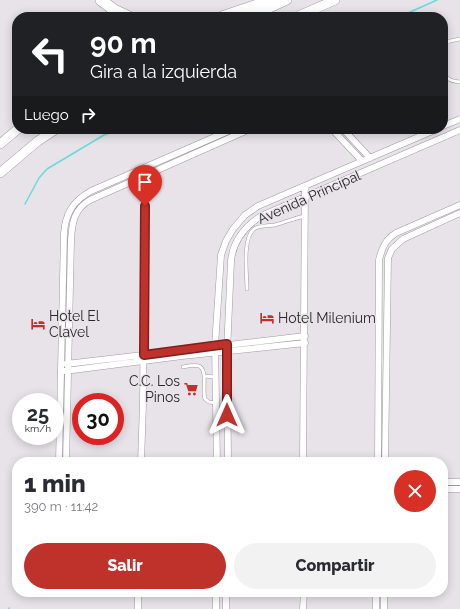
<!DOCTYPE html>
<html lang="es">
<head>
<meta charset="utf-8">
<style>
	body { margin:0; font-family:Raleway,sans-serif; background:#f2f2f3; color:#2b2b33; height:100vh; display:flex; flex-direction:column; font-size:15px; white-space:nowrap }
	* { box-sizing:border-box; margin:0 }
	p { font-size:13px; color:#7c7c81 }
	.icon { flex:none; width:22px; height:22px; fill:none; stroke:currentColor; stroke-width:2; stroke-linecap:round; stroke-linejoin:round }
	.map { position:relative; flex:1; overflow:hidden }
	.sheet { position:absolute; left:12px; top:457px; width:436px; height:140px; display:flex; flex-direction:column; background:#fff; border-radius:16px; box-shadow:0 2px 10px #0003 }
	.sheet>* { flex:none }
	.banner { position:absolute; left:12px; top:12px; width:436px; height:122px; border-radius:16px; box-shadow:0 2px 10px #0003; background:#202124; color:#fff; overflow:hidden }
	.speed { position:absolute; left:12px; top:393px; display:flex; gap:8px; font-size:20px; font-weight:700; text-align:center }
	.speed>* { display:grid; place-content:center; width:52px; height:52px; border-radius:50%; background:#fff; box-shadow:0 2px 10px #0003; line-height:1 }
	.speed small { font-size:10px; font-weight:400 }
	.speed .limit { border:6px solid #d22; background:#fff; color:#111 }
	.pin { position:absolute; display:grid; place-items:center; width:34px; height:34px; color:#fff; margin:-41px -17px; border-radius:50% 50% 50% 0; rotate:-45deg; box-shadow:0 0 4px #0007 }
	.pin .icon { rotate:45deg }
	.me { position:absolute; width:44px; margin:-22px; rotate:0deg; stroke-linejoin:round; filter:drop-shadow(0 0 3px #0008) }
	.turn { display:flex; align-items:center; gap:14px; height:84px; padding:0 12px; font-size:18px }
	.turn .icon { width:52px; height:52px; stroke-width:2.5 }
	.turn b { display:block; font-size:28px; line-height:34px }
	.then { display:flex; align-items:center; height:38px; padding:0 12px; background:#0003; gap:8px; font-size:15px }
	.round { display:grid; place-items:center; flex:none; width:42px; height:42px; border-radius:21px; background:#f2f2f3 }
	.overview { display:flex; align-items:center; justify-content:space-between; height:68px; padding:0 12px }
	h1 { font-size:24px; font-weight:800; line-height:30px }
	.cta { display:flex; gap:8px; margin-top:auto; padding:8px 12px }
	.cta a { flex:1; height:46px; border-radius:24px; background:#bf312b; color:#fff; font-size:16px; font-weight:800; line-height:46px; text-align:center }
	.cta a+a { background:#f2f2f3; color:#2b2b33 }
	.map>svg:first-child { display:block }
	.lines { fill:none; stroke-linecap:round; stroke-linejoin:round }
	.stream { stroke:#64dbe0; stroke-width:1.5 }
	.lane-casing { stroke:#a09aa0; stroke-width:4 }
	.street-casing { stroke:#a09aa0; stroke-width:7 }
	.primary-casing { stroke:#a09aa0; stroke-width:10 }
	.highway-casing { stroke:#a09aa0; stroke-width:12 }
	.lane { stroke:#fff; stroke-width:3 }
	.street { stroke:#fff; stroke-width:6 }
	.primary { stroke:#fff; stroke-width:9 }
	.highway { stroke:#fff; stroke-width:11 }
	.route-casing { stroke:#7c201c; stroke-width:10 }
	.route { stroke:#bf312b; stroke-width:7 }
	.labels { text-anchor:middle; stroke-width:3; stroke-linejoin:round; paint-order:stroke }
	.street-label { font-size:14px; fill:#292729; stroke:#e8e3e9 }
	.poi-label { font-size:14px; fill:#292729; stroke:#e8e3e9; text-anchor:start }
</style>
</head>
<body>
<div class="map">
<svg width="460" height="609" viewBox="0 0 460 609">
	<rect width="100%" height="100%" fill="#e8e3e9"/>
	<g class="lines">
		<path class="stream" d="M399,17L437,0
			M25,204L39,178L47,169L104,135L122,129
			M9,609V608"/>
		<defs>
			<path id="lane" d="M443,44L450,41L460,39
				M443,71C447,80 451,81 460,82
				M247,289C247,275 242,238 254,229C260,225 269,226 275,225C286,222 295,218 305,216
				M183,367C188,366 195,365 199,366C208,370 202,391 205,399L209,402L216,403
				M204,376L215,377"/>
			<path id="street" d="M443,126L460,119
				M332,129L362,161
				M343,129L370,158
				M66,364L305,336
				M65,371L182,356L305,343
				M59,462L64,234C65,214 73,201 91,191L233,129
				M66,462L71,240C72,223 74,209 90,200L250,129
				M141,462L143,404L145,173
				M217,462L215,346L221,255L226,241L233,229L245,215L258,206L437,129
				M228,462L227,352L231,261C233,241 244,227 261,216L460,130
				M303,462L305,186
				M378,462L379,260C382,248 385,240 396,233L460,205
				M385,462L388,258L392,249L403,239L460,213
				M443,482H460
				M443,489H460
				M138,592V609
				M216,609V592
				M226,609V592
				M303,609L304,592
				M376,609V592
				M384,609V592"/>
			<path id="primary" d="M250,17L287,0
				M296,17L335,0
				M0,144L18,129
				M0,173L38,141L56,129"/>
			<path id="highway" d="M101,0L114,10L129,17
				M222,17L272,0"/>
		</defs>
		<use href="#lane" class="lane-casing"/>
		<use href="#street" class="street-casing"/>
		<use href="#primary" class="primary-casing"/>
		<use href="#highway" class="highway-casing"/>
		<use href="#lane" class="lane"/>
		<use href="#street" class="street"/>
		<use href="#primary" class="primary"/>
		<use href="#highway" class="highway"/>
	</g>
	<g class="lines">
		<defs>
			<path id="route" d="M145,206L144,355L227,344V415"/>
		</defs>
		<use href="#route" class="route-casing"/>
		<use href="#route" class="route"/>
	</g>
	<defs>
		<symbol id="hotel-bare" viewBox="-9 -9 18 18"><path d="M-6-4.5h1.5V1H6V5H4.5V3h-9V5H-6ZM-4 0a1.8 1.8 0 1 1 3.6 0ZM.5 0V-2.5h3Q6-2.5 6 0Z" fill="#bf312b" stroke="#e8e3e9" stroke-width="2.5" paint-order="stroke"/></symbol>
		<symbol id="supermarket-bare" viewBox="-9 -9 18 18"><path d="M-6-5.5h2.5l.6 2H6L4.5 2H-2.5L-4.4-4H-6ZM-1.5 3.2a1.3 1.3 0 1 0 .1 0ZM3 3.2a1.3 1.3 0 1 0 .1 0Z" fill="#bf312b" stroke="#e8e3e9" stroke-width="2.5" paint-order="stroke"/></symbol>
	</defs>
	<g fill-rule="evenodd">
		<use href="#hotel-bare" x="257" y="308" width="20" height="20"/>
		<use href="#hotel-bare" x="28" y="314" width="20" height="20"/>
		<use href="#supermarket-bare" x="181" y="379" width="20" height="20"/>
	</g>
	<g class="labels">
		<g class="street-label">
			<text transform="translate(309 197) rotate(-24)" y="5">Avenida Principal</text>
		</g>
		<g class="poi-label">
			<text x="49" y="321">Hotel El<tspan x="49" dy="16">Clavel</tspan></text>
			<text x="278" y="323">Hotel Milenium</text>
			<text x="180" y="386" text-anchor="end">C.C. Los<tspan x="180" dy="16">Pinos</tspan></text>
		</g>
	</g>
</svg>
<div class="speed"><div>25<small>km/h</small></div><div class="limit">30</div></div>
<div class="pin" style="left:145px;top:206px;background:#d93025"><svg class="icon" aria-label="arrive" viewBox="0 0 24 24"><path d="M6 21V4h12l-3 4 3 4H6"/></svg></div>
<svg class="me" style="left:227px;top:415px" viewBox="-20 -20 40 40"><path d="M0-17L14 15 0 8-14 15z" fill="#bf312b" stroke="#fff" stroke-width="4"/></svg>
<div class="banner">
<div class="turn"><svg class="icon" aria-label="left" viewBox="0 0 24 24"><path d="M17 20v-9H6M10 6l-5 5 5 5"/></svg><div><b>90 m</b>Gira a la izquierda</div></div>
<div class="then">Luego<svg class="icon" aria-label="right" viewBox="0 0 24 24"><path d="M7 20v-9h11M14 6l5 5-5 5"/></svg></div>
</div>
<section class="sheet">
<div class="overview"><div><h1>1 min</h1><p>390 m · 11:42</p></div><a class="round" style="background:#d93025;color:#fff"><svg class="icon" aria-label="close" viewBox="0 0 24 24"><path d="M6 6l12 12M18 6L6 18"/></svg></a></div>
<div class="cta"><a>Salir</a><a>Compartir</a></div>
</section>
</div>
</body>
</html>
